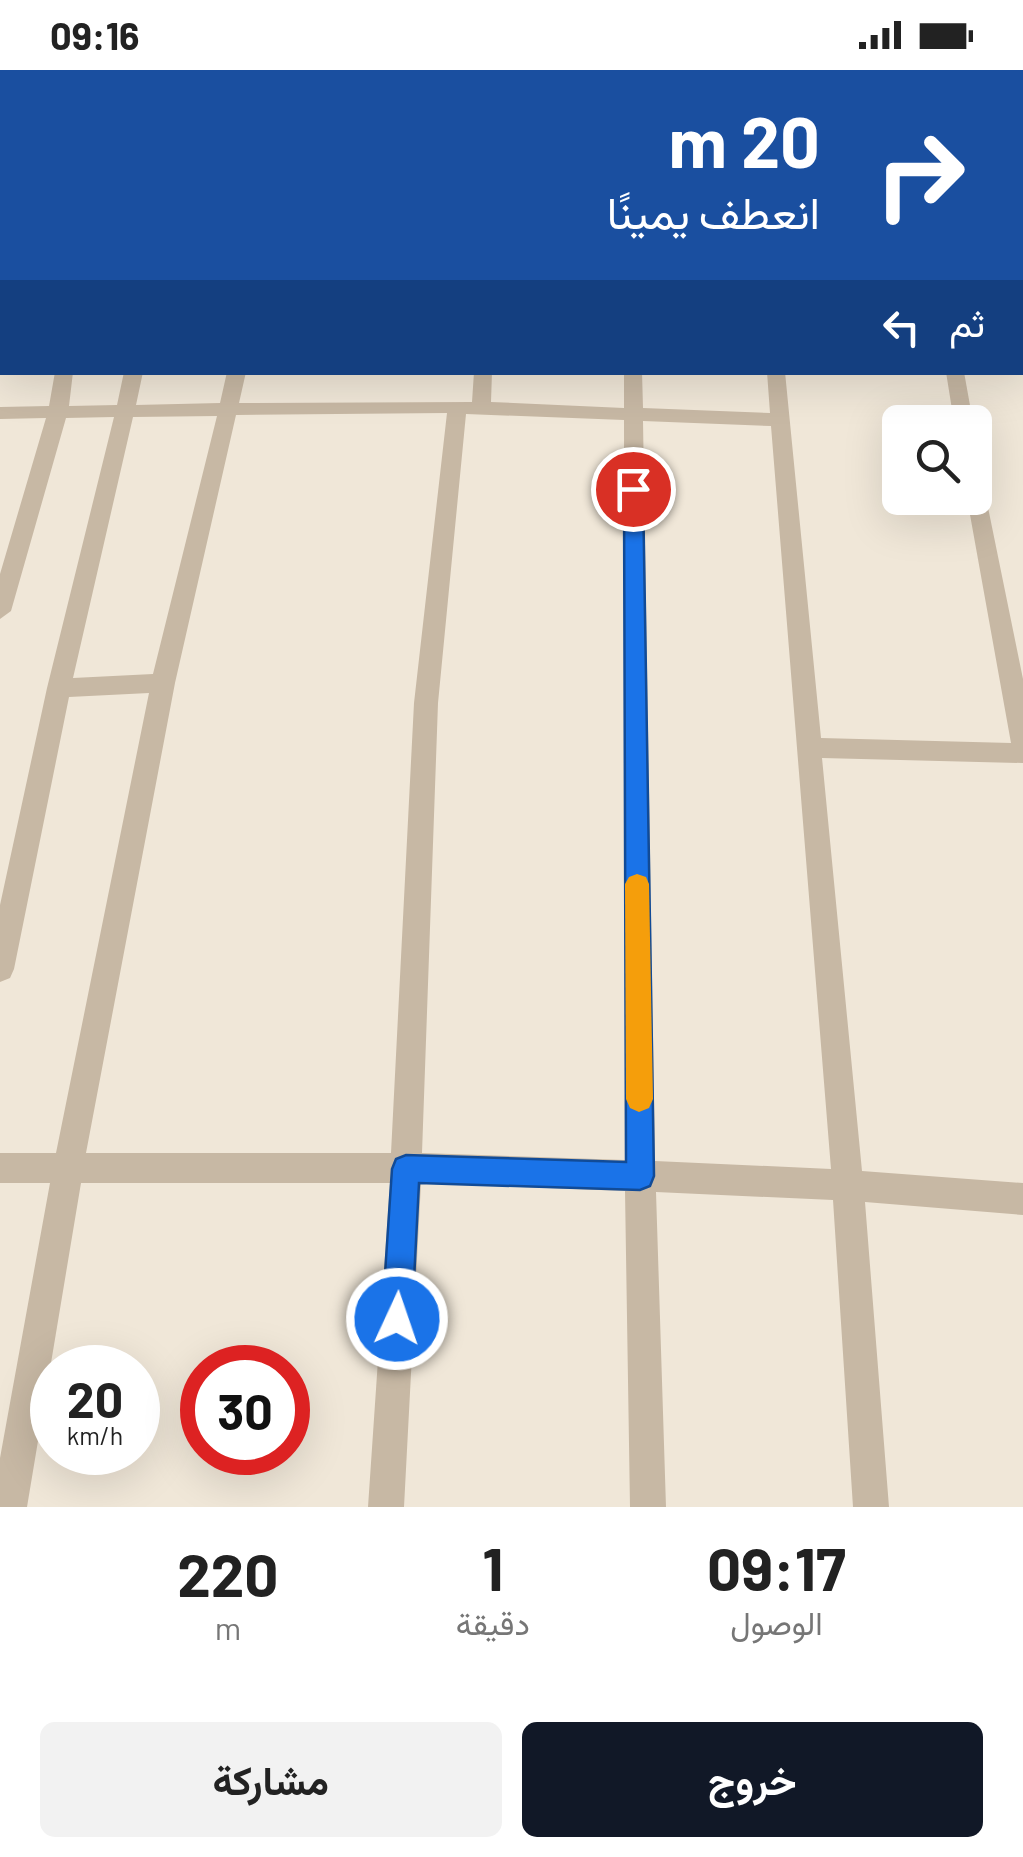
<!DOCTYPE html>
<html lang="ar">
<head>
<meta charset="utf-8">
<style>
	body { margin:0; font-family:Barlow,Vazirmatn,sans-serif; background:#f2f2f2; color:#222; direction:rtl; height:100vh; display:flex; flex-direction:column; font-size:38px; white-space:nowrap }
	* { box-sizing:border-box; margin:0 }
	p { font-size:32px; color:#767676 }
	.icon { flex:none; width:55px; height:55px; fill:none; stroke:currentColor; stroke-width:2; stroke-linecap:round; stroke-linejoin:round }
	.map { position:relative; height:1437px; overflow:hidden; direction:ltr }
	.drawer { display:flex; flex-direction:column; background:#fff; flex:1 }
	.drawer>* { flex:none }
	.hud { position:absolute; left:0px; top:0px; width:1025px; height:305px; box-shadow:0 10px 40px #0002; direction:rtl; background:#1a4fa0; color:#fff; overflow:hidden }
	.fabs { position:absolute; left:882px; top:335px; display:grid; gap:20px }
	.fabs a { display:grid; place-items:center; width:110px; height:110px; border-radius:15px; background:#fff; box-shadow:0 10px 40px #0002; font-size:50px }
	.speed { position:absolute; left:30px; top:1275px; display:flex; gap:20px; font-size:50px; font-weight:700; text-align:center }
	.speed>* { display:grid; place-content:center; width:130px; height:130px; border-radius:50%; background:#fff; box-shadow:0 10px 40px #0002; line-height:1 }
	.speed small { font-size:25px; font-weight:400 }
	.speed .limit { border:15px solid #d22; background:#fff; color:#111 }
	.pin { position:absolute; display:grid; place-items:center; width:85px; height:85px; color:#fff; margin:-42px; border:5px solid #fff; border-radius:50%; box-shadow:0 2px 10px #0007 }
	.me { position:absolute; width:110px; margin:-55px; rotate:3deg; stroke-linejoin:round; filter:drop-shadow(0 0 8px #0008) }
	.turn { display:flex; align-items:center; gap:35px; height:210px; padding:0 40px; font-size:45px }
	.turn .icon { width:130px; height:130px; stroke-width:2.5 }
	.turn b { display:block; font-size:70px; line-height:85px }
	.then { display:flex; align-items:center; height:95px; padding:0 40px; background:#0003; gap:20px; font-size:38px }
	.eta { display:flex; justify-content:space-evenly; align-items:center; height:170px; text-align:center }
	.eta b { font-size:60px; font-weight:700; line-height:70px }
	.button { display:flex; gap:20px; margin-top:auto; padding:20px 40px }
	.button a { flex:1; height:115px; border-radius:15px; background:#111827; color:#fff; font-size:40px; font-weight:700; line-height:115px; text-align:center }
	.button a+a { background:#f2f2f2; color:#222 }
	.status { display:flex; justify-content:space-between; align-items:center; height:70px; padding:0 50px; background:#fff; direction:ltr }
	.status svg { height:28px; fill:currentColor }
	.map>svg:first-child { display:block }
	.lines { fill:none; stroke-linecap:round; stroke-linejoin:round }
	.minor { fill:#c7b8a4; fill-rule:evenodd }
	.tertiary { fill:#c7b8a4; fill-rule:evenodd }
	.route { fill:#1a73e8; stroke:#114b97; stroke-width:2.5 }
	.slow { fill:#f59e0b }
</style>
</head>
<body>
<div class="status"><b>09:16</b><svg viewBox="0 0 49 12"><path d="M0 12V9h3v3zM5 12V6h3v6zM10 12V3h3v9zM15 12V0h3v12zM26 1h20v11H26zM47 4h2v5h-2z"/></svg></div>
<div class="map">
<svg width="1023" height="1437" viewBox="0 0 1023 1437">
	<rect width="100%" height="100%" fill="#f0e7d8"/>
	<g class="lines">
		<path class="minor" d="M199,0H213V2H199Z
			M622,0H636V2H622Z
			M751,0H765V2H751Z
			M877,0H891V2H877Z
			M2,67V80L0,81V68Z
			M0,180H2V190H0Z
			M55,302H73L69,336L117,335L124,302H143L136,335L220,333L227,302H246L239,333L472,332L474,302H492L491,332L624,338V302H642L643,338L770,343L767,302H785L821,668L1011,673L967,428H975V406L982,408L1023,609V693L822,688L862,1101L1023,1113V1145L865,1132L889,1437H853L833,1130L656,1122L666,1437H630L625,1121L421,1113L404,1437H368L390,1113H81L27,1437H0V1388L50,1113H0V1083H56L149,623L69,627L14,899L10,908L0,912V835L47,618L114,347L66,348L11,541L0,549V504L46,348L0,349V337L49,336ZM447,343L414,633L391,1083H86L175,613L236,345ZM466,344L624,350L625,1090L422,1083L438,633ZM217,346L153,604L73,608L133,347ZM643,351L771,356L831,1099L655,1091Z
			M946,302H964L973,352H954Z"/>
		<path class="tertiary" d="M908,0H961L962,2H910Z
			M1022,3H1023V11H1022Z"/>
	</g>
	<path class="route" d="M633,413L643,419L654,1106L650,1116L640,1120L419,1113L412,1249L408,1260L397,1264L387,1260L382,1249L392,1099L396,1089L406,1085L626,1092L624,419Z"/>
	<path class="slow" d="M637,804L646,807L649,814L653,1029L649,1038L639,1042L630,1038L626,1029L625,814L629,807Z"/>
</svg>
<div class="fabs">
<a><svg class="icon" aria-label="search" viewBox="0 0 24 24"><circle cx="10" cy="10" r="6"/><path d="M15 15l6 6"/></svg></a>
</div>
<div class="speed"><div>20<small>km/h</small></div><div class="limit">30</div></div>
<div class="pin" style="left:633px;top:419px;background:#d93025"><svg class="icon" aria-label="arrive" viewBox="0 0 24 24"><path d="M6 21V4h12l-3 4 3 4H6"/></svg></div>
<svg class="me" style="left:397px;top:1249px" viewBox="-20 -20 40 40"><circle r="17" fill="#1a73e8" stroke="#fff" stroke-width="3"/><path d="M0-11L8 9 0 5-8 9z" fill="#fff"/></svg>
<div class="hud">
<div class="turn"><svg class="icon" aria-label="right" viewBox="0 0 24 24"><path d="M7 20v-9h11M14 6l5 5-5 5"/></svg><div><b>20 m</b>انعطف يمينًا</div></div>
<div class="then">ثم<svg class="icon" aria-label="left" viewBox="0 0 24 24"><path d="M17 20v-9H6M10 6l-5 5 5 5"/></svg></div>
</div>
</div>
<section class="drawer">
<div class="eta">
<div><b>09:17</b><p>الوصول</p></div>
<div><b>1</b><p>دقيقة</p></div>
<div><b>220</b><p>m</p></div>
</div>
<div class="button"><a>خروج</a><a>مشاركة</a></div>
</section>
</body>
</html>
